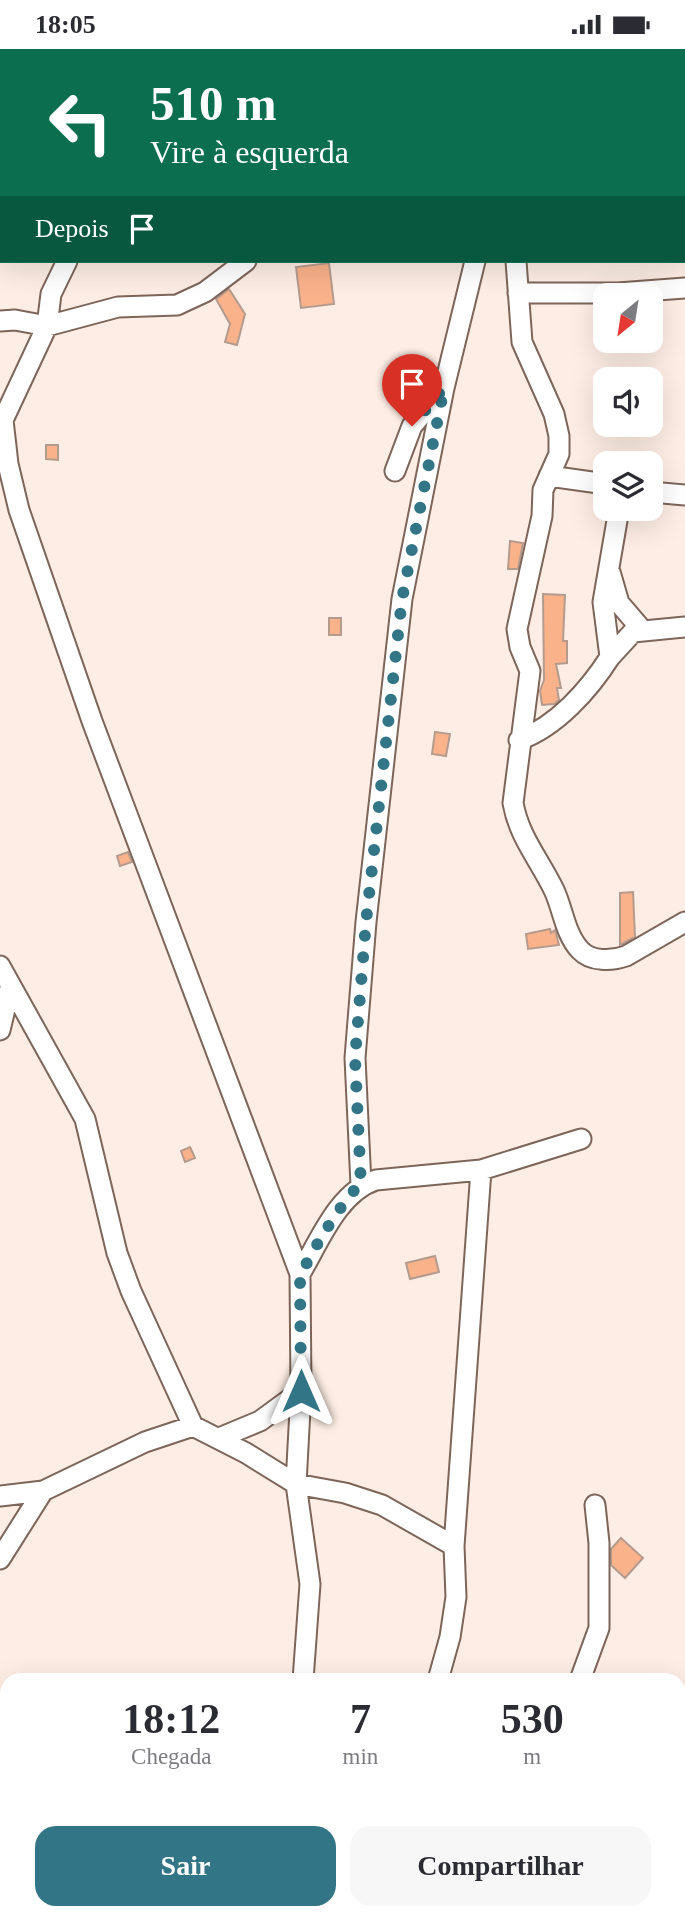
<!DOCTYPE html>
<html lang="pt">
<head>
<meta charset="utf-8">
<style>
	body { margin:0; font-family:Georgia,serif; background:#f7f7f7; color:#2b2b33; height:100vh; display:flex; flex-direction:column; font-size:26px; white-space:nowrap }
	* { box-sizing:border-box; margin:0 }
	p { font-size:23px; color:#7c7c81 }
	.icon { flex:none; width:38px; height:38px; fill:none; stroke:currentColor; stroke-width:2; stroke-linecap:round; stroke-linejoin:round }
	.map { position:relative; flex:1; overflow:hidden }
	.details { position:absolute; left:0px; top:1624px; width:686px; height:247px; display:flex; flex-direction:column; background:#fff; border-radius:21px 21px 0 0; box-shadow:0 7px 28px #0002 }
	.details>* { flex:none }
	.hud { position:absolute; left:0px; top:0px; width:686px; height:214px; box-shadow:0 7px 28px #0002; background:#0b6e4f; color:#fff; overflow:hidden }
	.needle { width:46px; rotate:210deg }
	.controls { position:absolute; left:593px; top:234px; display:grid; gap:14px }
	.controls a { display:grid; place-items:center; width:70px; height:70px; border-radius:14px; background:#fff; box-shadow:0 7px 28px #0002; font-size:35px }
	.pin { position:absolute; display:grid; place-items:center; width:60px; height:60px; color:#fff; margin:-72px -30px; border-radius:50% 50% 50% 0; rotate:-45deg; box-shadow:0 0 7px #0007 }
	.pin .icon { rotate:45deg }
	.me { position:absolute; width:77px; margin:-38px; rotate:0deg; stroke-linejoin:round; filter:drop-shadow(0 0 5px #0008) }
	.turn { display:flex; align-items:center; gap:24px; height:147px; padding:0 35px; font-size:32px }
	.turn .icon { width:91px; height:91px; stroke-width:2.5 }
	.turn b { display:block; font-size:49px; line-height:60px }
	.then { display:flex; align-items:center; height:66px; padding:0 35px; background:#0003; gap:14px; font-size:26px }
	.eta { display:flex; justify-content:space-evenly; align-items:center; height:119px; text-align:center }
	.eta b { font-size:42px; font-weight:800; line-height:49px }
	.primary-button { display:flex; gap:14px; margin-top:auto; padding:14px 35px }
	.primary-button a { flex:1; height:80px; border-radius:21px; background:#327586; color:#fff; font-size:28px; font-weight:800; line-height:80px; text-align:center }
	.primary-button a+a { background:#f7f7f7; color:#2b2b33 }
	.status { display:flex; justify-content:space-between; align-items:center; height:49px; padding:0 35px; background:#fff; direction:ltr }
	.status svg { height:19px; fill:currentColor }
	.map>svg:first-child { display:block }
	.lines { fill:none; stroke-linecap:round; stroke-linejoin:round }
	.stream { stroke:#3bc8e9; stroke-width:4.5 }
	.building { fill:#fab28b; stroke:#b59b8e; stroke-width:2 }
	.minor-casing { stroke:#7d6559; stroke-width:23 }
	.minor { stroke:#fff; stroke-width:19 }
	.route { stroke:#327586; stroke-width:12; stroke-dasharray:0 21.6 }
</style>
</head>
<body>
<div class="status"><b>18:05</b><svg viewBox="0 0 49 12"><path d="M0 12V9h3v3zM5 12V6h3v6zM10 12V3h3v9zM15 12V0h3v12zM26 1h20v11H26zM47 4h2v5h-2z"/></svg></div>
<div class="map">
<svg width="685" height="1870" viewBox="0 0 685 1870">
	<rect width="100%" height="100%" fill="#fdede4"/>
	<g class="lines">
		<path class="stream" d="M472,0L473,2
			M668,0L670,2
			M15,2L18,0
			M684,14H685"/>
	</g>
	<path class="building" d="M329,214L334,255L301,259L296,218Z
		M229,240L245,265L237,296L225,293L230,275L216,250Z
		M46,396H58V411L46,410Z
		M510,492L523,494L518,520H508Z
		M543,545L565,546L563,592H567V614L556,615L561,639H557L559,651L554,655L542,656L540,642L544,631Z
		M329,569H341V586H329Z
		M435,683L450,685L446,707L432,705Z
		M128,803L132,813L120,817L117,807Z
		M633,843L635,888L620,896V844Z
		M550,880L551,884L555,881L559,896L528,900L526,885Z
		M190,1098L195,1109L185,1113L181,1102Z
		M435,1207L439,1223L410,1230L406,1214Z
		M621,1489L643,1509L625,1529L611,1516V1500Z"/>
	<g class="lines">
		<defs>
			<path id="minor" d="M98,0L99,2
				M520,2L521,0
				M246,212L205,243L177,256L118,258L47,277L3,371L8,415L19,461L92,672L300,1225L301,1342L296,1435L310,1535L303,1631
				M516,212L522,293L554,365L559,387V405L543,441L542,467L517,580L520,598L530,622L513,754C519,788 539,810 554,841C563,860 565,885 580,901C591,913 612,912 626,907L685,873
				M518,244H618L685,239
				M0,272L15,271L47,277L51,245L67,212
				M395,422L412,377L444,339
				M549,427L606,435
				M651,443L685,446
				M610,523L619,554L643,582
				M610,608L633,583L685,578
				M519,691C556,678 589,641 610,608L603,553L619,460
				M0,917L85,1070L117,1204L131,1242L193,1377
				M0,981L10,939
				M361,1136L355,1009L366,873L402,550L444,339L475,212
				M300,1225C319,1193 338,1143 376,1131L481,1121L581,1090
				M219,1389L260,1372L301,1342
				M0,1447L43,1442L145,1393L193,1377L246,1404L296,1435L345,1444L382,1456L454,1497
				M0,1510L43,1442
				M438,1631L450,1588L456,1548L454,1497L481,1121
				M580,1631L599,1579V1494L595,1456
				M679,1684L685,1680
				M0,1762L7,1773
				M679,1799L685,1808
				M59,1864L64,1870
				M287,1865L291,1870"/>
		</defs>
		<use href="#minor" class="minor-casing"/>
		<use href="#minor" class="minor"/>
	</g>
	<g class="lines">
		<path class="route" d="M301,1342L300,1226L323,1185L350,1145L361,1136L355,1009L366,873L402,550L444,339L412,377"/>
	</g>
</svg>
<div class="controls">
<a><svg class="needle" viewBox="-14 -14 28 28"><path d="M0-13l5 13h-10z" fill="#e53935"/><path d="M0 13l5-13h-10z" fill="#7c7c81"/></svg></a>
<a><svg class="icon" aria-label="sound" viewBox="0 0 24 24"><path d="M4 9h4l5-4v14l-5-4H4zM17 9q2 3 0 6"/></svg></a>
<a><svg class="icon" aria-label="layers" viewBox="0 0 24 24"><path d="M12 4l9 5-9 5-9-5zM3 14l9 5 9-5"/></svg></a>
</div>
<div class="pin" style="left:412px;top:377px;background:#d93025"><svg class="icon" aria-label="arrive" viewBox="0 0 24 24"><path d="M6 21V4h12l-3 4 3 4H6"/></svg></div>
<svg class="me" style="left:301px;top:1342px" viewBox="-20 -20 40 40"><path d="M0-17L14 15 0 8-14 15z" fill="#327586" stroke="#fff" stroke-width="4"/></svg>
<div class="hud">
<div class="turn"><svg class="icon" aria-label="left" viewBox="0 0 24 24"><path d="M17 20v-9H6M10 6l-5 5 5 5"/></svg><div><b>510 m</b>Vire à esquerda</div></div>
<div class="then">Depois<svg class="icon" aria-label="arrive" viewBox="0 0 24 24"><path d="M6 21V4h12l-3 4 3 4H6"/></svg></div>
</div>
<section class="details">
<div class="eta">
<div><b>18:12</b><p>Chegada</p></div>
<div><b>7</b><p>min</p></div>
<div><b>530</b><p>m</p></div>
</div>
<div class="primary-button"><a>Sair</a><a>Compartilhar</a></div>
</section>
</div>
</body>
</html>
